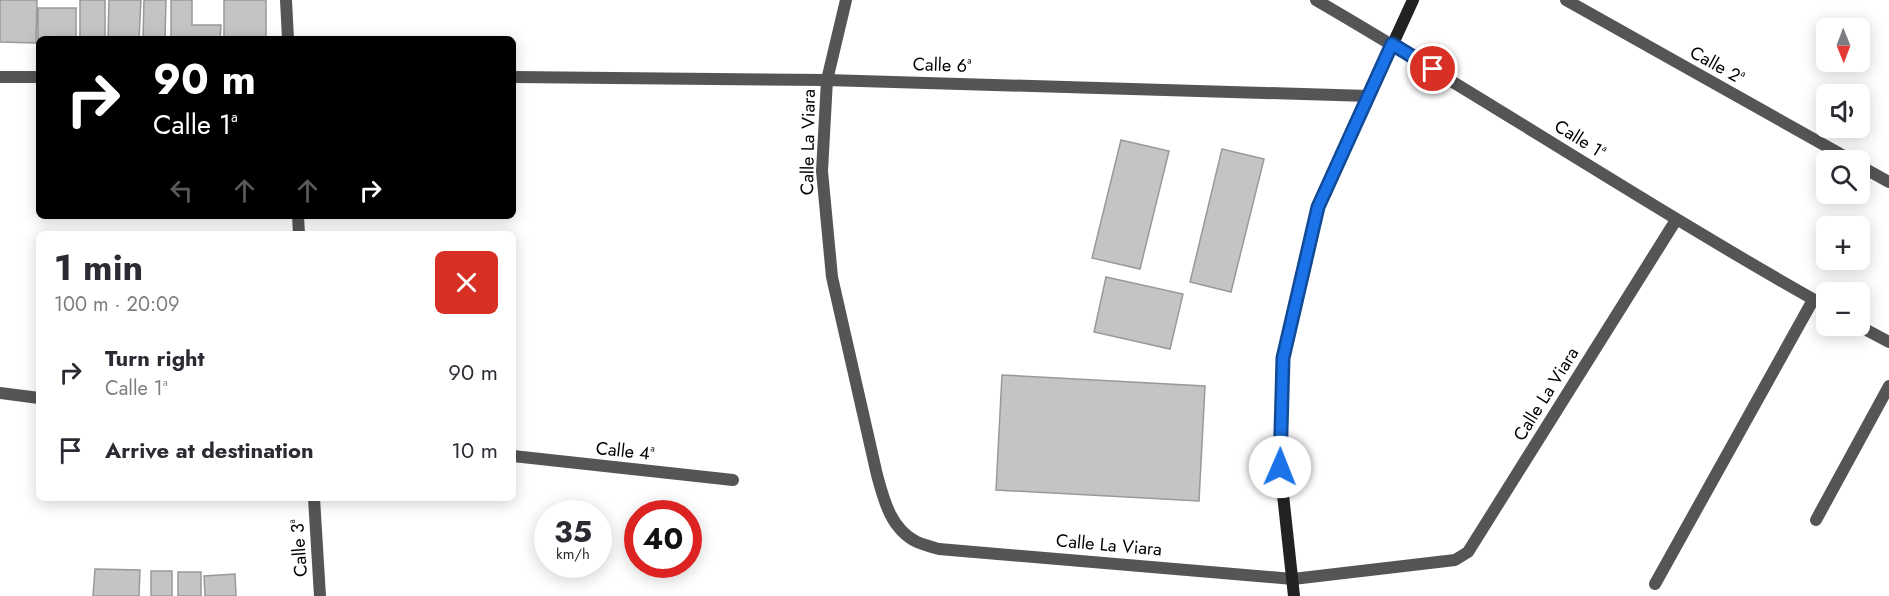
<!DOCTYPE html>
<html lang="en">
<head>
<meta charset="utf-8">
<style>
	body { margin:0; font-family:Jost,sans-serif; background:#f7f7f7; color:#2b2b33; height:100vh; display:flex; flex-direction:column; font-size:22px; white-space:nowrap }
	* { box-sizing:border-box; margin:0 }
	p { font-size:20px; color:#7c7c81 }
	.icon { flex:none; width:33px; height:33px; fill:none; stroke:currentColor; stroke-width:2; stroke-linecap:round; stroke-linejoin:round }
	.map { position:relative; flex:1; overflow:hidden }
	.drawer { position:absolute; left:36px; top:231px; width:480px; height:270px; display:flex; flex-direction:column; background:#fff; border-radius:9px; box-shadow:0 3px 15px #0003 }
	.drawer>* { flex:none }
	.guide { position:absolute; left:36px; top:36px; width:480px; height:183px; border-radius:9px; box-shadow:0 3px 15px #0003; background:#000; color:#fff; overflow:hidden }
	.needle { width:39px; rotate:179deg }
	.fabs { position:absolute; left:1816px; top:18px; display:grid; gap:12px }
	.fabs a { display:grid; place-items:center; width:54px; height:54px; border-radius:9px; background:#fff; box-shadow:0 3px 15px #0003; font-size:30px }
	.speed { position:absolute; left:534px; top:500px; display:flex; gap:12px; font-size:30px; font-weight:700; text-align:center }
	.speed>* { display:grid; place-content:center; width:78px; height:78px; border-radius:50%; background:#fff; box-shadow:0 3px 15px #0003; line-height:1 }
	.speed small { font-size:15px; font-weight:400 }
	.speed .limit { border:9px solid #d22; background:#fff; color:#111 }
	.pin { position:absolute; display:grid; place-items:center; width:51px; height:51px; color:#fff; margin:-26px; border:3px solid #fff; border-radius:50%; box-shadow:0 2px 6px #0007 }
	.me { position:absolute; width:66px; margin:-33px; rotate:1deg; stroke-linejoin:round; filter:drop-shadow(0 0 4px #0008) }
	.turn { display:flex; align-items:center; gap:21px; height:126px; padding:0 18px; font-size:27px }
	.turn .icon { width:78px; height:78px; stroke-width:2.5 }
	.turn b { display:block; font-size:42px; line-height:51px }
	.lanes { display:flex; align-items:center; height:57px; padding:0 18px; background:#0003; justify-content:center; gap:30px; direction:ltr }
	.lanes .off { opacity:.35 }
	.round { display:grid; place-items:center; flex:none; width:63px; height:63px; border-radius:9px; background:#f7f7f7 }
	.head { display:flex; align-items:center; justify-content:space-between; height:102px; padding:0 18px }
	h1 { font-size:36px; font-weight:700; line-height:45px }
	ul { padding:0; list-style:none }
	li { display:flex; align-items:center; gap:18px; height:78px; padding:0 18px }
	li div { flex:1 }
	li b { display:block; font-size:22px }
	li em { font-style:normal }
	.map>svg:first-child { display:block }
	.building { fill:#c4c4c4; stroke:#999; stroke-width:1.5 }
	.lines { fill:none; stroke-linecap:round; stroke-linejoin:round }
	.street { stroke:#555; stroke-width:12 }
	.secondary { stroke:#222; stroke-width:12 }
	.route-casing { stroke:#114b97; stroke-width:15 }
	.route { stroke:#1a73e8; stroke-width:10 }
	.labels { text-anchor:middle; stroke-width:4.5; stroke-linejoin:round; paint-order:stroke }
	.street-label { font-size:18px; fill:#000; stroke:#fff }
</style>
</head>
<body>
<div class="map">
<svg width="1889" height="596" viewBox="0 0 1889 596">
	<rect width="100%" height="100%" fill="#fff"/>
	<path class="building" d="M0,0H37L36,43L0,42Z
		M80,0H105V39H80Z
		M109,0H141L139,39L108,37Z
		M144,0H166L165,39H143Z
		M171,0H192V25H221L220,39H171Z
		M224,0H266V37H224Z
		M38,8H76V39H39L38,42Z
		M1121,140L1169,151L1140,269L1092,258Z
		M1222,149L1264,159L1231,292L1190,282Z
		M1106,277L1183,294L1170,349L1094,332Z
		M1002,375L1205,386L1199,501L996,490Z
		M95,569L140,570L139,596H93Z
		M151,571H172V596H151Z
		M178,572H201V596H178Z
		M235,574L236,596H205L204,576Z"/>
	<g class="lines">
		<path class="street" d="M286,0L288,39
			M846,0L827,80L822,171L832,277L877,475C884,501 891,529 917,542C924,545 932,547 939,549L1293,579L1455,560L1468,552L1676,220
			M1316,0C1488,100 1654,210 1827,307
			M1566,0L1851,160
			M0,77H39
			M513,77L827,80L1369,96
			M1860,166L1889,182
			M298,216L299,234
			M1859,326L1889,342
			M0,393L39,398
			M513,456L733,480
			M314,498L320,596
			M1816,520L1889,386
			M1655,584L1813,300"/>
		<path class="secondary" d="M1294,596L1280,467L1283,358L1318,207L1413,0"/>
	</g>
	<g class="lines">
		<defs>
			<path id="route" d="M1280,467L1283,358L1318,207L1392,44L1433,69"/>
		</defs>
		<use href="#route" class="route-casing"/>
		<use href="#route" class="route"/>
	</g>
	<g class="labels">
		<g class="street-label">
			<text transform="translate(942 65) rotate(2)" y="6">Calle 6ª</text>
			<text transform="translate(1717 65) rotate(29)" y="6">Calle 2ª</text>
			<text transform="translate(1580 139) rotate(32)" y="6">Calle 1ª</text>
			<text transform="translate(808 142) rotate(-89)" y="6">Calle La Viara</text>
			<text transform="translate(1546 394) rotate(-58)" y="6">Calle La Viara</text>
			<text transform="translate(625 451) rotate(6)" y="6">Calle 4ª</text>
			<text transform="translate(1109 545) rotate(5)" y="6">Calle La Viara</text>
			<text transform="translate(299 548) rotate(-94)" y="6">Calle 3ª</text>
		</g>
	</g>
</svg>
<div class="fabs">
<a><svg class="needle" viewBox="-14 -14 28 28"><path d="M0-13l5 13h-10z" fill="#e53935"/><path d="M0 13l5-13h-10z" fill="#7c7c81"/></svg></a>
<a><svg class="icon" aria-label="sound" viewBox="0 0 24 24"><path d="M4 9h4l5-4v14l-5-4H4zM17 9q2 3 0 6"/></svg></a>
<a><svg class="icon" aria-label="search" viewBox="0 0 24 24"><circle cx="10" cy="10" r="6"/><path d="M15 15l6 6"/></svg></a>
<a>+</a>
<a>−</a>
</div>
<div class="speed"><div>35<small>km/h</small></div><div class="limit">40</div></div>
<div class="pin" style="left:1433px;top:69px;background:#d93025"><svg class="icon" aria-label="arrive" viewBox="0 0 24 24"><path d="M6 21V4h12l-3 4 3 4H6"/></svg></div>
<svg class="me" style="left:1280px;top:467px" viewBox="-20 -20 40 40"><circle r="19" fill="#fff"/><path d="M0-13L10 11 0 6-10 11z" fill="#1a73e8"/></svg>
<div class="guide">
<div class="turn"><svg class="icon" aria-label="right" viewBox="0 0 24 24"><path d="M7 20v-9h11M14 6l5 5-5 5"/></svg><div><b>90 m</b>Calle 1ª</div></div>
<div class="lanes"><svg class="icon off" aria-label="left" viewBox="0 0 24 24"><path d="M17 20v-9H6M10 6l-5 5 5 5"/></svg><svg class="icon off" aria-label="ahead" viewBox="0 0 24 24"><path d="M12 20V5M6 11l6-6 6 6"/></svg><svg class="icon off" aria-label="ahead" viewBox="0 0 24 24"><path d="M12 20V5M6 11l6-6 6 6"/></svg><svg class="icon" aria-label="right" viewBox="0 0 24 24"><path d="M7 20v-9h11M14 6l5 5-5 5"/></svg></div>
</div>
<section class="drawer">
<div class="head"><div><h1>1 min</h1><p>100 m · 20:09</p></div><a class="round" style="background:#d93025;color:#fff"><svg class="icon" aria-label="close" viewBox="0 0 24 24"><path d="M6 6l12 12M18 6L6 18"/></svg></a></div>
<ul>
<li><svg class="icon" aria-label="right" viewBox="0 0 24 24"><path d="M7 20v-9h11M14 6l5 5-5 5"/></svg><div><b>Turn right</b><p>Calle 1ª</p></div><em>90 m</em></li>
<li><svg class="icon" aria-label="arrive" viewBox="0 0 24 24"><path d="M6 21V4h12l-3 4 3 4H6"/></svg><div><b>Arrive at destination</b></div><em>10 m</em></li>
</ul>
</section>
</div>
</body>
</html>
